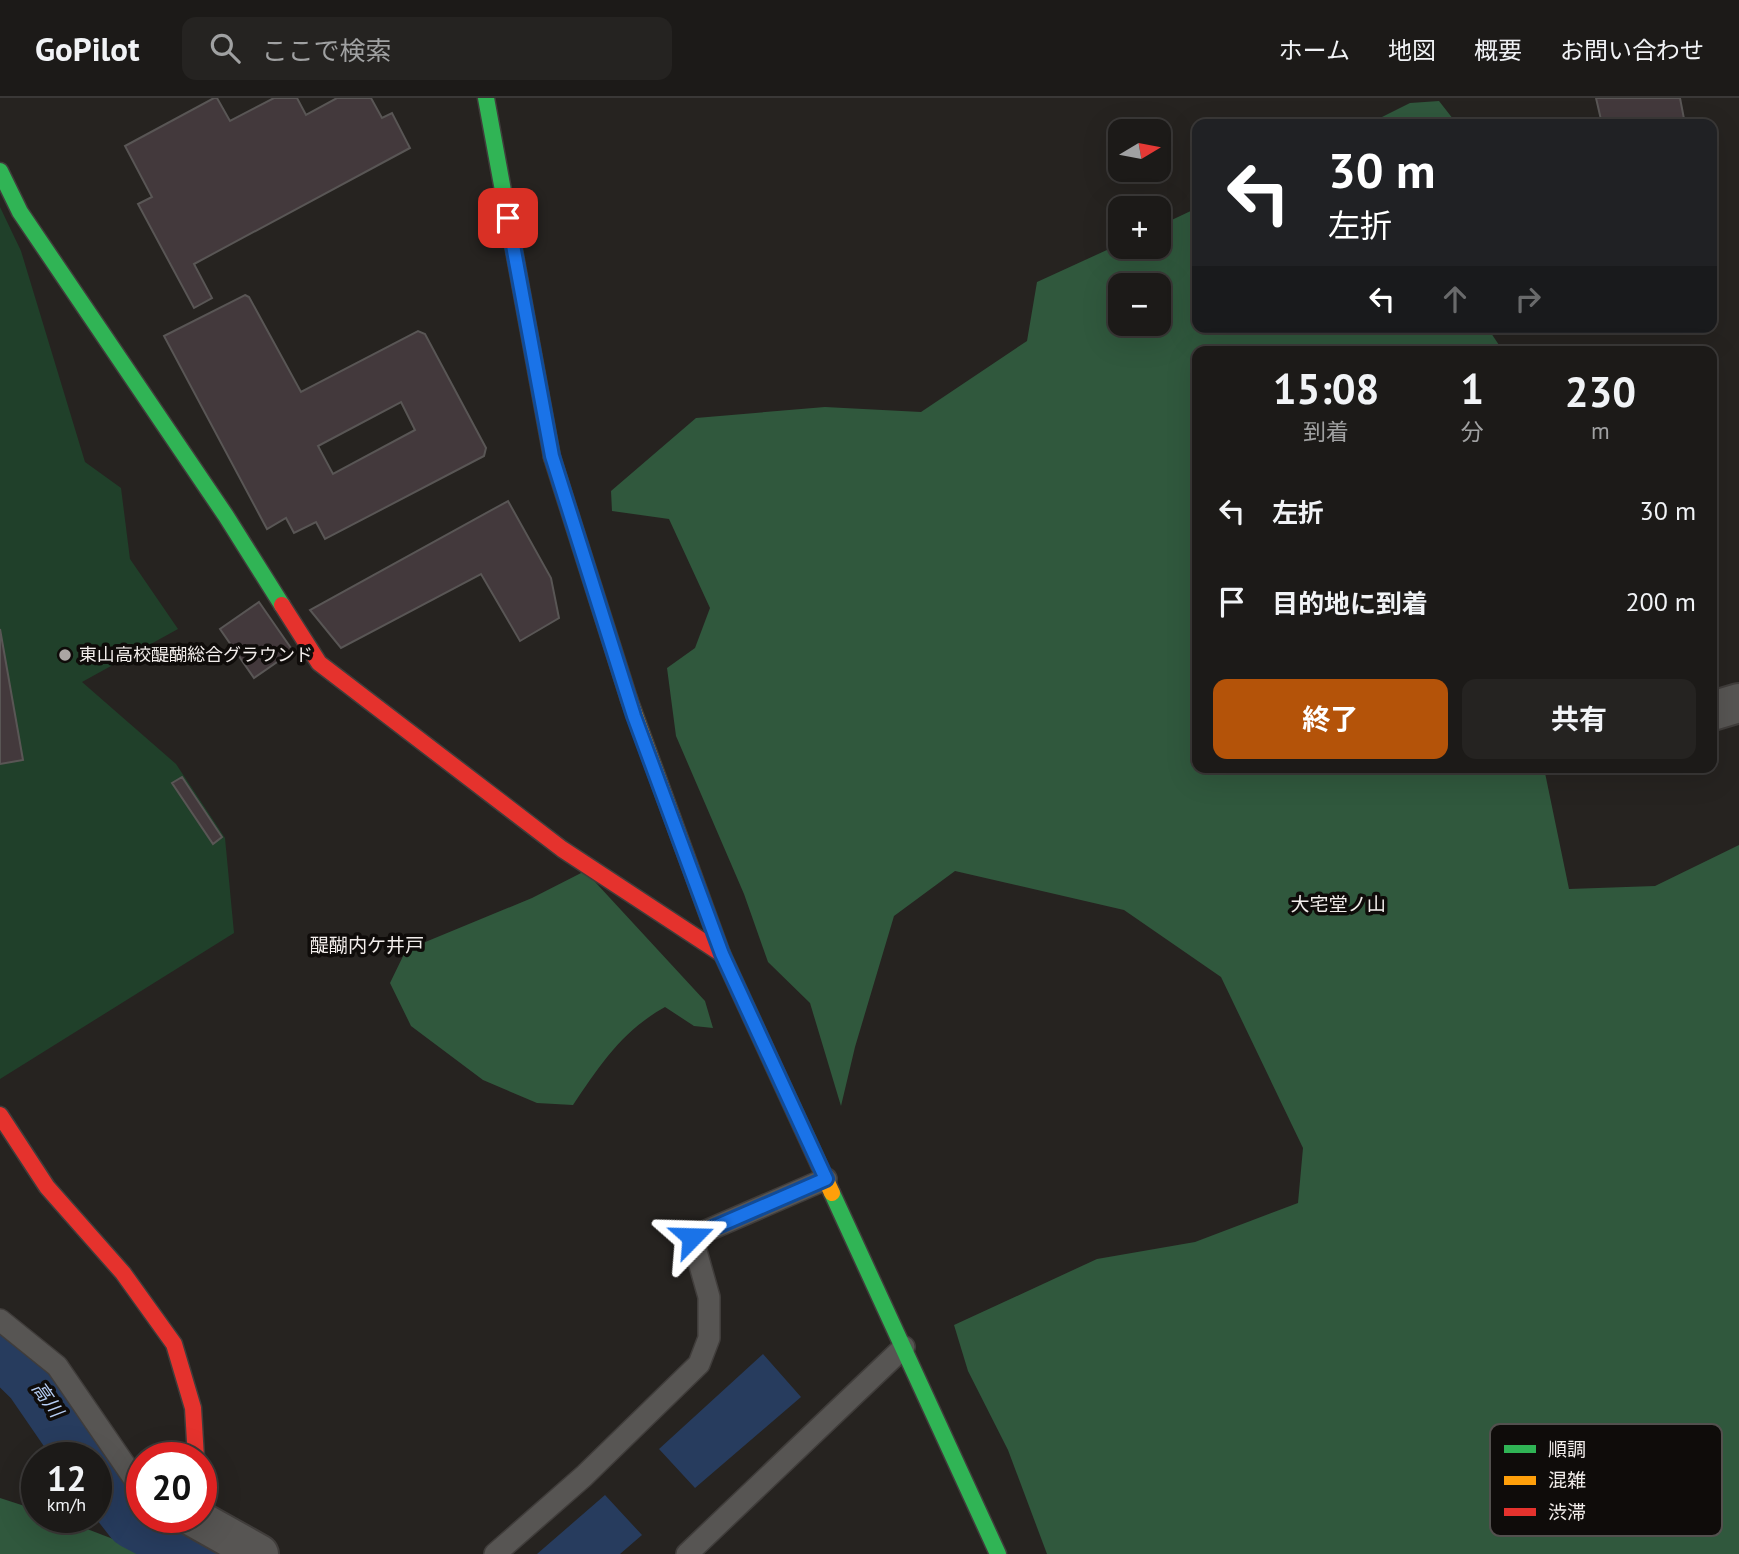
<!DOCTYPE html>
<html lang="ja">
<head>
<meta charset="utf-8">
<style>
	body { margin:0; font-family:"PT Sans","Noto Sans JP",sans-serif; background:#252321; color:#f1f3f6; height:100vh; display:flex; flex-direction:column; font-size:26px; white-space:nowrap }
	* { box-sizing:border-box; margin:0 }
	p { font-size:23px; color:#a0a1a2 }
	.icon { flex:none; width:38px; height:38px; fill:none; stroke:currentColor; stroke-width:2; stroke-linecap:round; stroke-linejoin:round }
	.map { position:relative; flex:1; overflow:hidden }
	.details { position:absolute; left:1192px; top:248px; width:525px; height:427px; display:flex; flex-direction:column; background:#1c1a18; border-radius:14px; box-shadow:0 7px 28px #0002,0 0 0 2px #3a3837 }
	.details>* { flex:none }
	.top-card { position:absolute; left:1192px; top:21px; width:525px; height:214px; border-radius:14px; box-shadow:0 7px 28px #0002,0 0 0 2px #3a3837; background:#202124; color:#fff; overflow:hidden }
	.needle { width:46px; rotate:80deg }
	.controls { position:absolute; left:1108px; top:21px; display:grid; gap:14px }
	.controls a { display:grid; place-items:center; width:63px; height:63px; border-radius:14px; background:#1c1a18; box-shadow:0 7px 28px #0002,0 0 0 2px #3a3837; font-size:35px }
	.speed { position:absolute; left:21px; top:1344px; display:flex; gap:14px; font-size:35px; font-weight:700; text-align:center }
	.speed>* { display:grid; place-content:center; width:91px; height:91px; border-radius:50%; background:#1c1a18; box-shadow:0 7px 28px #0002,0 0 0 2px #3a3837; line-height:1 }
	.speed small { font-size:18px; font-weight:400 }
	.speed .limit { border:10px solid #d22; background:#fff; color:#111 }
	.pin { position:absolute; display:grid; place-items:center; width:60px; height:60px; color:#fff; margin:-30px; border-radius:14px; box-shadow:0 4px 10px #0006 }
	.me { position:absolute; width:77px; margin:-38px; rotate:68deg; stroke-linejoin:round; filter:drop-shadow(0 0 5px #0008) }
	.turn { display:flex; align-items:center; gap:24px; height:147px; padding:0 21px; font-size:32px }
	.turn .icon { width:91px; height:91px; stroke-width:2.5 }
	.turn b { display:block; font-size:49px; line-height:60px }
	.lanes { display:flex; align-items:center; height:66px; padding:0 21px; background:#0003; justify-content:center; gap:35px; direction:ltr }
	.lanes .off { opacity:.35 }
	.eta { display:flex; justify-content:space-evenly; align-items:center; height:119px; text-align:center }
	.eta b { font-size:42px; font-weight:700; line-height:49px }
	.primary-button { display:flex; gap:14px; margin-top:auto; padding:14px 21px }
	.primary-button a { flex:1; height:80px; border-radius:14px; background:#b45309; color:#fff; font-size:28px; font-weight:700; line-height:80px; text-align:center }
	.primary-button a+a { background:#252321; color:#f1f3f6 }
	ul { padding:0; list-style:none }
	li { display:flex; align-items:center; gap:21px; height:91px; padding:0 21px }
	li div { flex:1 }
	li b { display:block; font-size:26px }
	li em { font-style:normal }
	header { display:flex; align-items:center; gap:42px; box-sizing:border-box; height:98px; padding:0 35px; background:#1c1a18; border-bottom:2px solid #3a3837 }
	header strong { font-size:33px }
	nav { display:flex; gap:38px; margin-inline-start:auto; font-size:24px }
	.search { width:490px; height:63px; background:#252321; display:flex; align-items:center; gap:18px; box-sizing:border-box; padding:0 24px; border-radius:14px; color:#a0a1a2; font-size:26px }
	.map>svg:first-child { display:block }
	.green { fill:#20402a }
	.forest { fill:#30583d; fill-rule:evenodd }
	.water { fill:#273c5e }
	.lines { fill:none; stroke-linecap:round; stroke-linejoin:round }
	.river { stroke:#273c5e; stroke-width:61 }
	.building { fill:#43393c; stroke:#595655; stroke-width:2; fill-rule:evenodd }
	.lane-casing { stroke:#403d3b; stroke-width:24 }
	.street-casing { stroke:#403d3b; stroke-width:42 }
	.fast-casing { stroke:#403d3b; stroke-width:19 }
	.slow-casing { stroke:#403d3b; stroke-width:19 }
	.jam-casing { stroke:#403d3b; stroke-width:19 }
	.lane { stroke:#575553; stroke-width:21 }
	.street { stroke:#575553; stroke-width:38 }
	.fast { stroke:#30b455; stroke-width:16 }
	.slow { stroke:#ff9f0a; stroke-width:16 }
	.jam { stroke:#e5322d; stroke-width:16 }
	.route-casing { stroke:#114b97; stroke-width:18 }
	.route { stroke:#1a73e8; stroke-width:12 }
	.poi-dot { fill:#aba6a4; stroke:#0f0c0a; stroke-width:2.5 }
	.labels { text-anchor:middle; stroke-width:7; stroke-linejoin:round; paint-order:stroke }
	.poi-label { font-size:18px; fill:#f2edeb; stroke:#0f0c0a; text-anchor:start }
	.neighbourhood-label { font-size:19px; fill:#f2edeb; stroke:#0f0c0a }
	.water-label { font-size:19px; font-style:italic; fill:#b7cff6; stroke:#0f0c0a }
	.key { fill:#0f0c0a; stroke:#53504e; stroke-width:2 }
	.key-label { font-size:19px; fill:#f2edeb }
</style>
</head>
<body>
<header>
<strong>GoPilot</strong>
<div class="search"><svg class="icon" aria-label="search" viewBox="0 0 24 24"><circle cx="10" cy="10" r="6"/><path d="M15 15l6 6"/></svg>ここで検索</div>
<nav><a>ホーム</a><a>地図</a><a>概要</a><a>お問い合わせ</a></nav>
</header>
<div class="map">
<svg width="1739" height="1456" viewBox="0 0 1739 1456">
	<rect width="100%" height="100%" fill="#262320"/>
	<path class="green" d="M0,109L21,153L85,364L121,390L130,461L178,531L82,584L176,666L225,740L234,835L0,981Z"/>
	<path class="forest" d="M1439,3L1457,26H1368L1410,5Z
		M1197,110V229H1487L1501,250L1521,254H1197V670H1544L1569,791L1655,788L1739,747V1456H1047L1008,1352L968,1273L954,1227L1097,1161L1195,1144L1298,1105L1303,1050L1221,879L1124,812L955,773L894,818L855,949L841,1008L810,905L768,864L744,796L676,638L667,570L695,550L710,510L669,421L612,413L611,393L696,320L825,309L921,314L1027,243L1037,184L1120,146V149H1158L1159,128ZM1120,187H1158V226H1120Z
		M585,773L705,903L713,930L694,928L665,909C622,933 600,967 573,1007L537,1005L483,982L411,928L390,885L406,852L532,800Z
		M0,1400L37,1412V1419H56L152,1456H0Z"/>
	<path class="water" d="M763,1256L801,1299L695,1390L659,1351Z
		M605,1397L642,1437L620,1456H537Z"/>
	<g class="lines">
		<path class="river" d="M0,1247L34,1280L89,1360
			M96,1371L135,1421L203,1456"/>
	</g>
	<path class="building" d="M214,0H217L230,23L274,0H297L306,17L337,0H371L382,20L392,15L410,50L194,166L212,200L194,210L138,106L152,99L125,48Z
		M1596,0H1680L1685,26H1602Z
		M245,197L249,199L301,294L418,233L425,236L486,350L484,358L325,441L316,424L294,435L286,420L267,431L164,238ZM401,304L415,332L333,376L318,348Z
		M508,403L551,480L559,520L520,543L481,476L341,550L310,512Z
		M259,504L293,553L254,580L220,531Z
		M0,531L23,662L0,666Z
		M182,679L222,739L213,746L172,685Z"/>
	<g class="lines">
		<defs>
			<path id="lane" d="M0,1222L57,1268L142,1392
				M495,1456L584,1378L699,1266L709,1240V1199L692,1139L826,1081
				M687,1456L904,1249"/>
			<path id="street" d="M1712,613L1739,605
				M193,1419L259,1456"/>
			<path id="fast" d="M486,0L552,359
				M0,73L20,114L226,418L282,507
				M832,1095L998,1456"/>
			<path id="slow" d="M629,601L722,856L832,1095"/>
			<path id="jam" d="M552,359L629,601
				M282,507L319,565L562,751L722,856
				M0,1017L47,1089L123,1175L174,1246L193,1310L196,1360"/>
		</defs>
		<use href="#lane" class="lane-casing"/>
		<use href="#street" class="street-casing"/>
		<use href="#fast" class="fast-casing"/>
		<use href="#slow" class="slow-casing"/>
		<use href="#jam" class="jam-casing"/>
		<use href="#lane" class="lane"/>
		<use href="#street" class="street"/>
		<use href="#fast" class="fast"/>
		<use href="#slow" class="slow"/>
		<use href="#jam" class="jam"/>
	</g>
	<g class="lines">
		<defs>
			<path id="route" d="M508,120L552,358L634,618L722,856L826,1081L692,1139"/>
		</defs>
		<use href="#route" class="route-casing"/>
		<use href="#route" class="route"/>
	</g>
	<circle class="poi-dot" cx="65" cy="557" r="7"/>
	<g class="labels">
		<g class="poi-label">
			<text x="79" y="563">東山高校醍醐総合グラウンド</text>
		</g>
		<g class="neighbourhood-label">
			<text x="1338" y="813">大宅堂ノ山</text>
			<text x="367" y="854">醍醐内ケ井戸</text>
		</g>
		<g class="water-label">
			<text transform="translate(48 1301) rotate(55)" y="7">高川</text>
		</g>
	</g>
	<rect x="1490" y="1326" width="232" height="112" rx="10" class="key"/>
	<rect x="1504" y="1347" width="32" height="8" fill="#30b455"/>
	<rect x="1504" y="1378" width="32" height="9" fill="#ff9f0a"/>
	<rect x="1504" y="1410" width="32" height="8" fill="#e5322d"/>
	<g class="key-label">
		<text x="1548" y="1358">順調</text>
		<text x="1548" y="1389">混雑</text>
		<text x="1548" y="1421">渋滞</text>
	</g>
</svg>
<div class="controls">
<a><svg class="needle" viewBox="-14 -14 28 28"><path d="M0-13l5 13h-10z" fill="#e53935"/><path d="M0 13l5-13h-10z" fill="#a0a1a2"/></svg></a>
<a>+</a>
<a>−</a>
</div>
<div class="speed"><div>12<small>km/h</small></div><div class="limit">20</div></div>
<div class="pin" style="left:508px;top:120px;background:#d93025"><svg class="icon" aria-label="arrive" viewBox="0 0 24 24"><path d="M6 21V4h12l-3 4 3 4H6"/></svg></div>
<svg class="me" style="left:692px;top:1139px" viewBox="-20 -20 40 40"><path d="M0-17L14 15 0 8-14 15z" fill="#1a73e8" stroke="#fff" stroke-width="4"/></svg>
<div class="top-card">
<div class="turn"><svg class="icon" aria-label="left" viewBox="0 0 24 24"><path d="M17 20v-9H6M10 6l-5 5 5 5"/></svg><div><b>30 m</b>左折</div></div>
<div class="lanes"><svg class="icon" aria-label="left" viewBox="0 0 24 24"><path d="M17 20v-9H6M10 6l-5 5 5 5"/></svg><svg class="icon off" aria-label="ahead" viewBox="0 0 24 24"><path d="M12 20V5M6 11l6-6 6 6"/></svg><svg class="icon off" aria-label="right" viewBox="0 0 24 24"><path d="M7 20v-9h11M14 6l5 5-5 5"/></svg></div>
</div>
<section class="details">
<div class="eta">
<div><b>15:08</b><p>到着</p></div>
<div><b>1</b><p>分</p></div>
<div><b>230</b><p>m</p></div>
</div>
<ul>
<li><svg class="icon" aria-label="left" viewBox="0 0 24 24"><path d="M17 20v-9H6M10 6l-5 5 5 5"/></svg><div><b>左折</b></div><em>30 m</em></li>
<li><svg class="icon" aria-label="arrive" viewBox="0 0 24 24"><path d="M6 21V4h12l-3 4 3 4H6"/></svg><div><b>目的地に到着</b></div><em>200 m</em></li>
</ul>
<div class="primary-button"><a>終了</a><a>共有</a></div>
</section>
</div>
</body>
</html>
